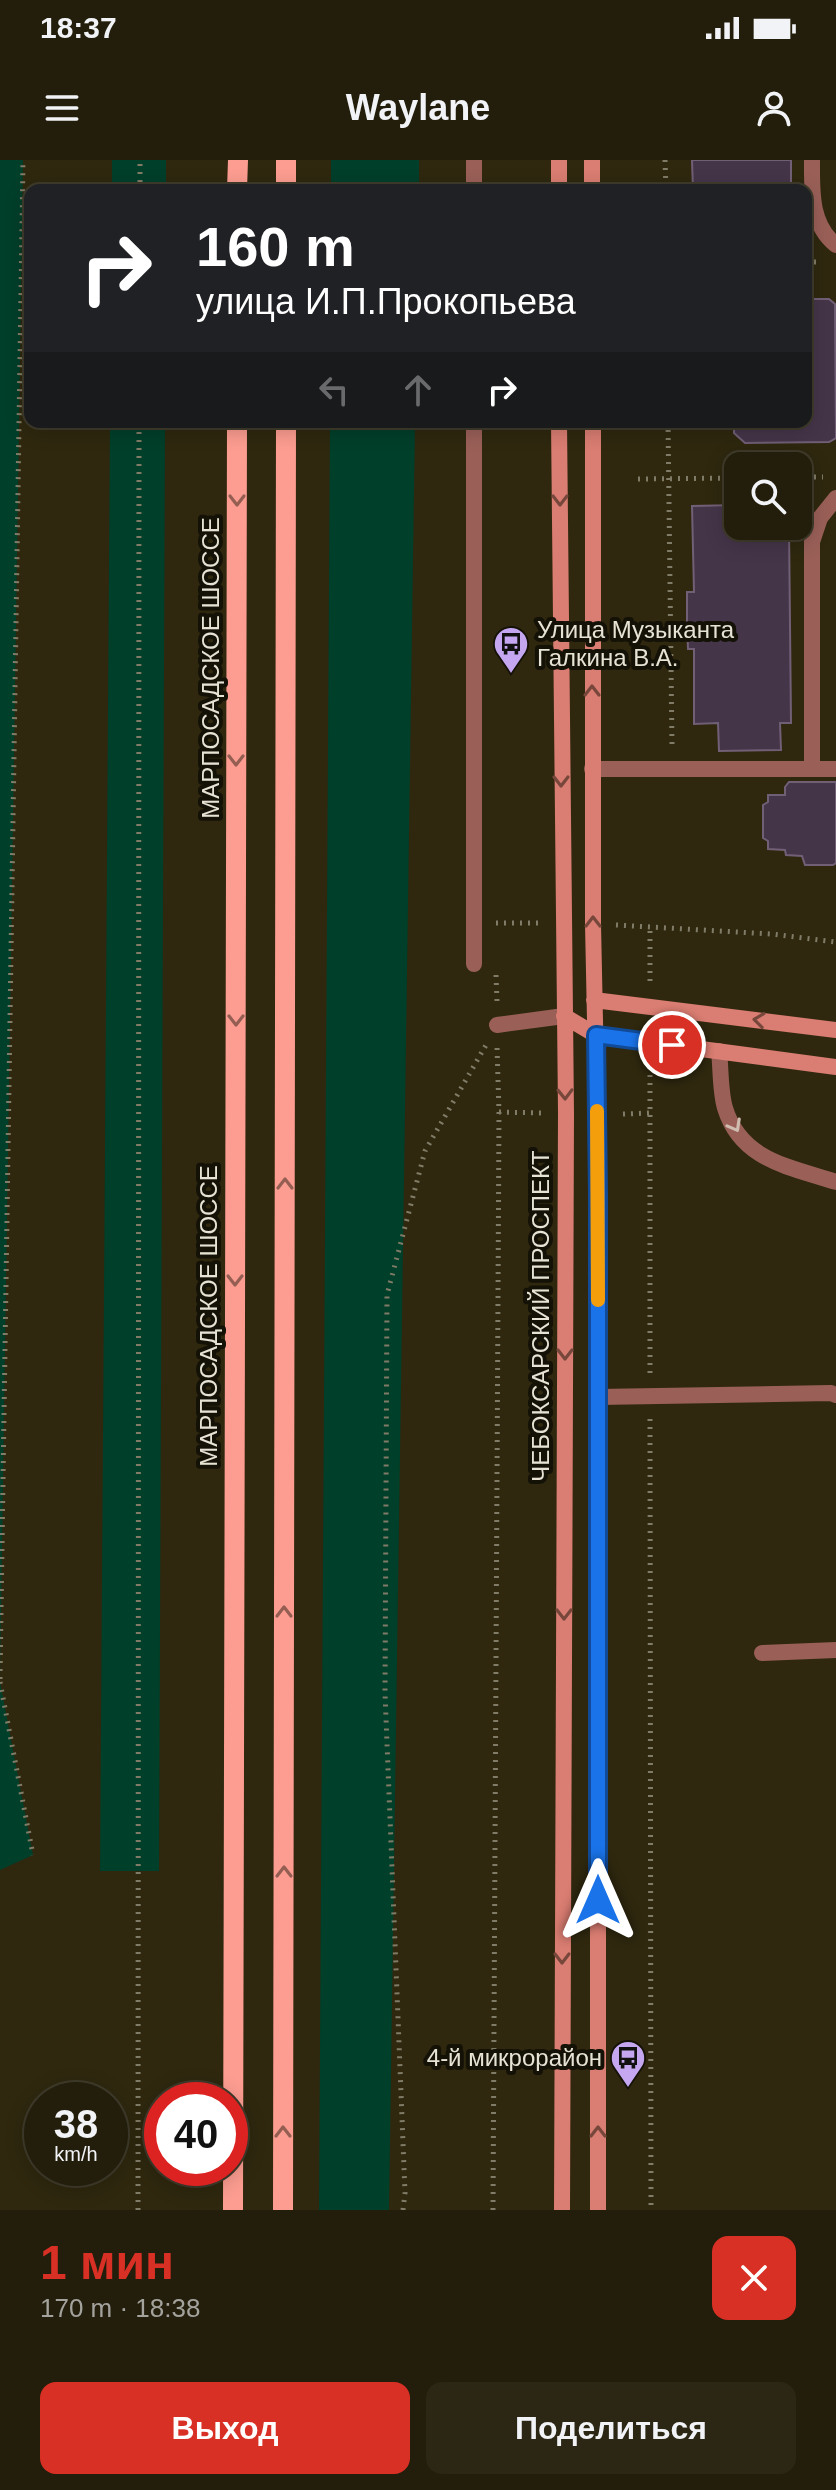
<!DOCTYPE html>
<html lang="ru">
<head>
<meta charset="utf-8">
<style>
	body { margin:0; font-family:Helvetica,sans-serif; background:#2b2714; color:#f1f3f6; height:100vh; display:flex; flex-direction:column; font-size:30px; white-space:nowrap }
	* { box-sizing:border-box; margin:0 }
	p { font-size:26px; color:#a3a29d }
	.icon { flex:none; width:44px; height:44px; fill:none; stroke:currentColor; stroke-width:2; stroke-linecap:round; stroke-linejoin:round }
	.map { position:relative; height:2050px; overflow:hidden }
	.panel { display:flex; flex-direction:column; background:#231e0b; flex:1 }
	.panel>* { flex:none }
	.hud { position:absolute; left:24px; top:24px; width:788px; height:244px; border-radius:16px; box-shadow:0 4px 20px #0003,0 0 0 2px #403c2c; background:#202124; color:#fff; overflow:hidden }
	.buttons { position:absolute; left:724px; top:292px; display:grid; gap:16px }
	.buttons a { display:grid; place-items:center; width:88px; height:88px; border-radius:16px; background:#231e0b; box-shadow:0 4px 20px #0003,0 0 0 2px #403c2c; font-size:40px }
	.speed { position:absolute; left:24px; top:1922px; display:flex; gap:16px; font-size:40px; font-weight:700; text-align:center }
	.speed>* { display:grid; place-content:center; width:104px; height:104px; border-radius:50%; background:#231e0b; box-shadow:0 4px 20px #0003,0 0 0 2px #403c2c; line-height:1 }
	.speed small { font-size:20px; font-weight:400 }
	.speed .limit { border:12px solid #d22; background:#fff; color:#111 }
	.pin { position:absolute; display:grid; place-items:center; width:68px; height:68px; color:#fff; margin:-34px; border:4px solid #fff; border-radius:50%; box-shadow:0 2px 8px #0007 }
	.me { position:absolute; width:88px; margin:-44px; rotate:0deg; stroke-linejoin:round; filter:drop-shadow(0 0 6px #0008) }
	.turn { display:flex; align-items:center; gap:28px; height:168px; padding:0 40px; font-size:36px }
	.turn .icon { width:104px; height:104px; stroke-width:2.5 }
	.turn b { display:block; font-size:56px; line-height:68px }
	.lanes { display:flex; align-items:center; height:76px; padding:0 40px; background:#0003; justify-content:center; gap:40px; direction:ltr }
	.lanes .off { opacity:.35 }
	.round { display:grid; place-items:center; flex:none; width:84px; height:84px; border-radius:16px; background:#2b2714 }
	.summary { display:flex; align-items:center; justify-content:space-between; height:136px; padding:0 40px }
	h1 { font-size:48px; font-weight:800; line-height:60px; color:#d93025 }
	.cta { display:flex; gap:16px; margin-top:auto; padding:16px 40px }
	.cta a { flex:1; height:92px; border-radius:16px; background:#d93025; color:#fff; font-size:32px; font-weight:800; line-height:92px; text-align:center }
	.cta a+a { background:#2b2714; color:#f1f3f6 }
	.status { display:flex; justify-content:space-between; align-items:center; height:56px; padding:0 40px; background:#231e0b; direction:ltr }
	.status svg { height:22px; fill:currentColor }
	header { display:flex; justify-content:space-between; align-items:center; height:104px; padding:0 40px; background:#231e0b; font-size:36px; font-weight:800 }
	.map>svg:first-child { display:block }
	.green { fill:#003f2a }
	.building { fill:#453549; stroke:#715f76; stroke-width:2 }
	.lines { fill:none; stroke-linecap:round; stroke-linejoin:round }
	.path { stroke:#817c67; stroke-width:5; stroke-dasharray:2 6; stroke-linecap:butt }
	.lane { stroke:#9a6058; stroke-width:16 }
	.secondary { stroke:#da7d72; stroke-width:16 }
	.primary { stroke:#fd9d91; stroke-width:20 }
	.oneway { stroke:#945e53 }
	.oneway2 { stroke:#77473c }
	.oneway3 { stroke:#d0bcaf }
	.route-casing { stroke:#114b97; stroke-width:20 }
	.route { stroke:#1a73e8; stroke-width:14 }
	.slow { stroke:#f59e0b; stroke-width:14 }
	.labels { text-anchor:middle; stroke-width:8; stroke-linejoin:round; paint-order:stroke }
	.poi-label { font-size:24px; fill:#e7e3d4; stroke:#141107; text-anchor:start }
	.street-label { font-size:24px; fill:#e7e3d4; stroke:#141107 }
</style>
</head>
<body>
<div class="status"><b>18:37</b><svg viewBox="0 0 49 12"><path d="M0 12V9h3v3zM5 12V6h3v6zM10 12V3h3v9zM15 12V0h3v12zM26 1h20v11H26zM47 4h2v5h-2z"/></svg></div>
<header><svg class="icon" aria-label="menu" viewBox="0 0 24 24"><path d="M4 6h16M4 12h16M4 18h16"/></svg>Waylane<svg class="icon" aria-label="person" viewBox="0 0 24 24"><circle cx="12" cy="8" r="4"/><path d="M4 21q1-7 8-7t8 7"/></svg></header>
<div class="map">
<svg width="836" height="2050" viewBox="0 0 836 2050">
	<rect width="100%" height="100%" fill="#2f280f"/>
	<path class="green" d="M0,0H23L0,1519Z
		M112,0H166V30H112Z
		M331,0H419V30H331Z
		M110,262H165L159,1711H100Z
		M330,262H415L389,2050H319Z
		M0,1522L33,1695L0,1710Z"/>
	<path class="building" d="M692,0H791V30H693Z
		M806,139H829L835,144L836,278L829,282L745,283L734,273V267H726V262H806Z
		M738,345V366H789L791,563H780L781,590L719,591L718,563L694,564V489H688L687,461V432H694L692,346Z
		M789,622H836V703L833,705H805L802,696L786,695L785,690L768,689V681L763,678V645L768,642V635H785V627Z"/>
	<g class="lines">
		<path class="path" d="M665,0L666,30
			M140,30V0
			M806,102H819
			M668,262L672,585
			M798,317H823
			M638,319L738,318
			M496,763H538
			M616,765L771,774L836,782
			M496,815L497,841
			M650,821V767
			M650,907V1213
			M499,952L541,953
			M623,954L650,953
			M650,1259L651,2050
			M0,1519L23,0
			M0,1522L33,1695
			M138,2050L139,262
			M403,2050L405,2033L385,1533L387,1135L425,991L486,885
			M493,2050L499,952L497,887"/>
		<path class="lane" d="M812,0C812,31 810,64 836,85
			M474,30V0
			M592,609H836
			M812,609V382L820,358L836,338
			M474,804V262
			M497,865L564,856
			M719,891C721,909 720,931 725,948C741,1001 791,1007 836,1022
			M598,1237L831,1233L836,1235
			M762,1493L836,1490"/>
		<path class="secondary" d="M592,0V30
			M559,30V0
			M559,262L566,953L562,2050
			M593,262V764L598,1005V2050
			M594,840L836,870
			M564,856L596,875L836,907"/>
		<path class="primary" d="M237,30L238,0
			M286,30V0
			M233,2050L237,262
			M283,2050L286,262"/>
	</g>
	<defs><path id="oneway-chevron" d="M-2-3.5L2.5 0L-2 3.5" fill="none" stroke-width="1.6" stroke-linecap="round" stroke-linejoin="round" transform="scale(2)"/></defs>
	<g class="oneway">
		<use href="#oneway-chevron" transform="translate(237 340) rotate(90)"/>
		<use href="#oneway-chevron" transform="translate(236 600) rotate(90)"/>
		<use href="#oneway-chevron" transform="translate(236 860) rotate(90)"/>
		<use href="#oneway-chevron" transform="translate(285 1024) rotate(-90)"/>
		<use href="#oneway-chevron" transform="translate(235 1120) rotate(90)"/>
		<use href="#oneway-chevron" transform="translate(284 1452) rotate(-90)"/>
		<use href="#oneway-chevron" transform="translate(284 1712) rotate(-90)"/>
		<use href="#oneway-chevron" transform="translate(283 1972) rotate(-90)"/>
	</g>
	<g class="oneway2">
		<use href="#oneway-chevron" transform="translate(560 340) rotate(90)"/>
		<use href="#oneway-chevron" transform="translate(592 531) rotate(-90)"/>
		<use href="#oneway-chevron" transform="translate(561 621) rotate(90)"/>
		<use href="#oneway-chevron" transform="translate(593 762) rotate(-90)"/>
		<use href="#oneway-chevron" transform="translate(759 860) rotate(-173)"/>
		<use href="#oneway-chevron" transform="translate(565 934) rotate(89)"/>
		<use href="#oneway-chevron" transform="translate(565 1194) rotate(90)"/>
		<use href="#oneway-chevron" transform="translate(564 1454) rotate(90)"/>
		<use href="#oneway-chevron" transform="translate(562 1798) rotate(90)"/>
		<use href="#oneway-chevron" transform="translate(598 1972) rotate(-90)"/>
	</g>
	<use class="oneway3" href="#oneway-chevron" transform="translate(735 966) rotate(61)"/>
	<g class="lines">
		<defs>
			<path id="route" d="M598,1740V1034L596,875L672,885"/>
		</defs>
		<use href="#route" class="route-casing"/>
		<use href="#route" class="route"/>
		<path class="slow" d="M597,951L598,1140"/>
	</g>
	<defs>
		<symbol id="bus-pin" viewBox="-11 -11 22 30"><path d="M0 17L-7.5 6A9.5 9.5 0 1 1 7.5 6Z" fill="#c5a7f1" stroke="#141107"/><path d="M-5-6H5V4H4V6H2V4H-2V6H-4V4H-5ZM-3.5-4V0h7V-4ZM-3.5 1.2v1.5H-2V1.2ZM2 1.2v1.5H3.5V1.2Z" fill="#111"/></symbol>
	</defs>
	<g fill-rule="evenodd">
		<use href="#bus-pin" x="491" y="464" width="40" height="54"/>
		<use href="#bus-pin" x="608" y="1878" width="40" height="54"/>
	</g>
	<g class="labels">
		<g class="poi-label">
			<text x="537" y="478">Улица Музыканта<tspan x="537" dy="28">Галкина В.А.</tspan></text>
			<text x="602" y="1906" text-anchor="end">4-й микрорайон</text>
		</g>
		<g class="street-label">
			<text transform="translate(211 508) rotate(-90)" y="8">МАРПОСАДСКОЕ ШОССЕ</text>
			<text transform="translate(209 1156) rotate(-90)" y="8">МАРПОСАДСКОЕ ШОССЕ</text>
			<text transform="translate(541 1156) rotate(-90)" y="8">ЧЕБОКСАРСКИЙ ПРОСПЕКТ</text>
		</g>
	</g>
</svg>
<div class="buttons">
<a><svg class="icon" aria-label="search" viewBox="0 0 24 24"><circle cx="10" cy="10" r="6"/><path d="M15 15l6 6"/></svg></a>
</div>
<div class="speed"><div>38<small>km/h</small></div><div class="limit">40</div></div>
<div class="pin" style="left:672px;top:885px;background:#d93025"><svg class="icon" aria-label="arrive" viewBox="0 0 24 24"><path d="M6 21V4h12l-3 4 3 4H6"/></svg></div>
<svg class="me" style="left:598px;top:1740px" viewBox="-20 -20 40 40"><path d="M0-17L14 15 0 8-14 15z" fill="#1a73e8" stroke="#fff" stroke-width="4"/></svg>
<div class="hud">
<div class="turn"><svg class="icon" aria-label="right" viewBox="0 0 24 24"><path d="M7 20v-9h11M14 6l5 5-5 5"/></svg><div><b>160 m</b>улица И.П.Прокопьева</div></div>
<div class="lanes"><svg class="icon off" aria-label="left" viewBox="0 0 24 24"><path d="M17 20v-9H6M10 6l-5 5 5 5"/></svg><svg class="icon off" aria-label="ahead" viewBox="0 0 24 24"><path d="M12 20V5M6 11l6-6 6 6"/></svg><svg class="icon" aria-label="right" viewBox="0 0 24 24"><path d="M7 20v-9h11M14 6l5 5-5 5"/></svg></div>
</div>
</div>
<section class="panel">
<div class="summary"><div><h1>1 мин</h1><p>170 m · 18:38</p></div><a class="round" style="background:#d93025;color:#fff"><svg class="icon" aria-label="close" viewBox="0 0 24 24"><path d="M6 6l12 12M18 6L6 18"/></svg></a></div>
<div class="cta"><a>Выход</a><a>Поделиться</a></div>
</section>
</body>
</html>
